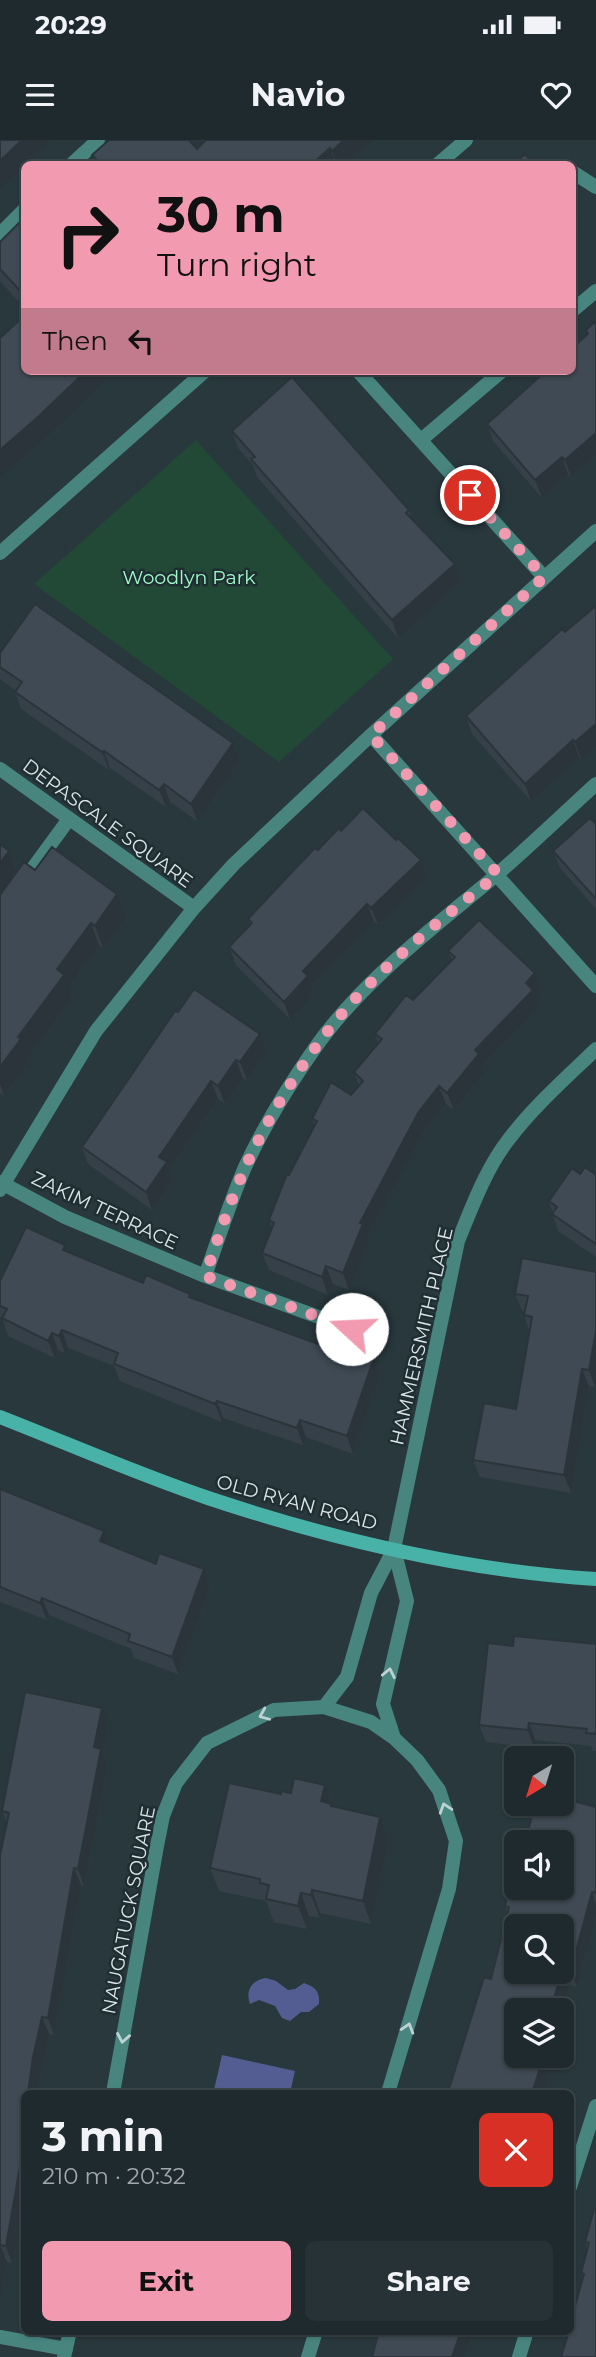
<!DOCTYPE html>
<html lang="en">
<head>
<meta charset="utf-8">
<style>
	body { margin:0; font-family:Montserrat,sans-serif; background:#263236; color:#f1f3f6; height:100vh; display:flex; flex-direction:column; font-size:26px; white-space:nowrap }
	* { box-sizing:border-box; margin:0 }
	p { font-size:23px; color:#a1a7aa }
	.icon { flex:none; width:38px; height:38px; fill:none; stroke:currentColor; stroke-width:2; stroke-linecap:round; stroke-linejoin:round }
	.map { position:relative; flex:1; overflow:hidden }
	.sheet { position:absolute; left:21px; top:1950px; width:553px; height:245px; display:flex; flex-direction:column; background:#1e2a2e; border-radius:10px; box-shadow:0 2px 5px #0004,0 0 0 2px #3c464a }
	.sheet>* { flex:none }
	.top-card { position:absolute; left:21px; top:21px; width:555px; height:214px; border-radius:10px; box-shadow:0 2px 5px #0004,0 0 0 2px #3c464a; background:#f29ab0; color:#111; overflow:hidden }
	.needle { width:46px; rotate:218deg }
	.controls { position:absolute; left:504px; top:1606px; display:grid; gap:14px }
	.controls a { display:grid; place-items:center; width:70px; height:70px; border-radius:10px; background:#1e2a2e; box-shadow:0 2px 5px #0004,0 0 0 2px #3c464a; font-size:35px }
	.pin { position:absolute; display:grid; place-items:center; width:60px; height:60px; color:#fff; margin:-30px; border:4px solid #fff; border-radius:50%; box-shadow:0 2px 7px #0007 }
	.me { position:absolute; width:77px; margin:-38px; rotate:290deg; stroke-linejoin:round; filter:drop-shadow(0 0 5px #0008) }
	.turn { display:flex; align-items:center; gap:24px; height:147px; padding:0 21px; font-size:32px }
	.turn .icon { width:91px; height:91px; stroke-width:2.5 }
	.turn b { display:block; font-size:49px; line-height:60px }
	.then { display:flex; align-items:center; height:66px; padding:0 21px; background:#0003; gap:14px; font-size:26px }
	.round { display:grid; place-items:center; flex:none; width:74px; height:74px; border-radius:10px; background:#263236 }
	.head { display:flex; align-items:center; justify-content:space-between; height:119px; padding:0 21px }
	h1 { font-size:42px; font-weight:700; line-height:52px }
	.action { display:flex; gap:14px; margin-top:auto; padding:14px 21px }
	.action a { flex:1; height:80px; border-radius:10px; background:#f29ab0; color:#111; font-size:28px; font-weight:700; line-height:80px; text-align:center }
	.action a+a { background:#263236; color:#f1f3f6 }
	.status { display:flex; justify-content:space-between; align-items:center; height:49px; padding:0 35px; background:#1e2a2e; direction:ltr }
	.status svg { height:19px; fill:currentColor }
	header { display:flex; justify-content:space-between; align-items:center; height:91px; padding:0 21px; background:#1e2a2e; font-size:32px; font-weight:700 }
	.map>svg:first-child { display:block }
	.green { fill:#224935 }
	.water { fill:#545d91 }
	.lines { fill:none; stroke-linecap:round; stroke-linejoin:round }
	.lane { stroke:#48857f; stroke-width:14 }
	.street { stroke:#48857f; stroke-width:14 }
	.secondary { stroke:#48b2a9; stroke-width:14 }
	.wall { fill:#364048 }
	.shaded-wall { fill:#2c343b }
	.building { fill:#3f4a54; stroke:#2c343b; stroke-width:2 }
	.oneway { stroke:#bed2d3 }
	.route { stroke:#f29ab0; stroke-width:12; stroke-dasharray:0 21.6 }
	.labels { text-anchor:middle; stroke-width:5; stroke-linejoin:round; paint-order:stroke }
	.park-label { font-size:19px; fill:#9efac7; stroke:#1e2e32 }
	.street-label { font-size:19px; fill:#dce5e8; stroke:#1e2e32 }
</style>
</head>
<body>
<div class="status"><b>20:29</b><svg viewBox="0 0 49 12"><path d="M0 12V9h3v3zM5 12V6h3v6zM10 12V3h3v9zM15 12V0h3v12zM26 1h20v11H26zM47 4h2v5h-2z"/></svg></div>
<header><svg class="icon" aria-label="menu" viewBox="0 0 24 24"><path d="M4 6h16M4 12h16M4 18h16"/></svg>Navio<svg class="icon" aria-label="heart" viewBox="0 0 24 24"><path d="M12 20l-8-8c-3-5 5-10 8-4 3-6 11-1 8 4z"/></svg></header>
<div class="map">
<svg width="596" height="2217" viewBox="0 0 596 2217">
	<rect width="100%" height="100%" fill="#28383d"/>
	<path class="green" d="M196,300L393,519L279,622L34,444Z"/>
	<path class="water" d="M266,1838L276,1841L288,1850L295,1849L304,1843C315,1847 320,1851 319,1864L309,1872H301L290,1881L282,1878L275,1866L259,1860L250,1864C245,1850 252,1840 266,1838Z
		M222,1915L295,1931L290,1953H208L209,1949L214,1950Z"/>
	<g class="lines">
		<path class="lane" d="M72,24L98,0
			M574,33L596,47
			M0,94L24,70
			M572,171L596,151
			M421,300L502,231
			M0,773L69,679
			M0,1042L65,1077L205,1136L352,1189
			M205,1136C218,1100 230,1062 245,1027C264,986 289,945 315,908C362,841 432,789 494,737C529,707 562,675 596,644
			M570,2047L596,1966
			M0,2197L66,2209
			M519,2217L527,2191"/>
		<path class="street" d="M438,24L466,0
			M358,231L544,437
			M0,413L205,231
			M371,595L596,846
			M0,629L194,768
			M0,1050L96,891L194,768L234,724L371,595L596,391
			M394,1409L407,1461L383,1564L394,1598
			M324,1567L347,1537L371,1453L394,1409L458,1101C472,1067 486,1028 509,999C534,966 566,938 596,909
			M113,1953L157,1706L163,1676L176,1643L207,1603L274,1570L324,1567L371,1582L394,1598L417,1620L439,1650L456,1701L449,1749L388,1953
			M64,2217L70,2191
			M308,2217L316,2191"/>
		<path class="secondary" d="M0,1277C69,1304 137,1334 208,1358C331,1399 466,1431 596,1439"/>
	</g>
	<path class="wall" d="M206,0H374L347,24H95L92,15L197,9Z
		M24,78V168L0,141V102Z
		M596,181V315L571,337L568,334L542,358L493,301L487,284L587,195L586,190Z
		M232,291L409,370L412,379L455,424L461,441L398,498L257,337L253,325L238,308Z
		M596,466V607L581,620L579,617L531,661L472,594L466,576Z
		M0,513L233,603L240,621L197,681L170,662L166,667L110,628L109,630L21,569L15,552L16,551L0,539Z
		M596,682V769L560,728L553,711Z
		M341,691L427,737L378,785L374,781L312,845L315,853L290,879L236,825L229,807L250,786L248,779L318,710Z
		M0,704L9,711L17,732L35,730L117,754L126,777L103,808L99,805L69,847L72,857L28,918L29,922L4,956L1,953L0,955Z
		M448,811L541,850L536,856L539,867L483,925L485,931L454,970L446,964L424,991L368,1097L369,1102L349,1150L333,1144L328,1155L269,1130L262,1113L272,1089L269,1080L289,1035L315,986L312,979L351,955L359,945L354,932L378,903L375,894L413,860L452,820Z
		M175,871L266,911L247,940L243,938L225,964L218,959L169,1029L173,1040L152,1070L88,1024L82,1007Z
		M580,1034L596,1035V1117L558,1091L549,1061Z
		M68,1112L143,1143L190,1154L192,1158L381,1233L353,1314L306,1297L303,1305L223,1278L222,1282L120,1241L114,1226L68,1208L65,1213L58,1210L55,1218L8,1196L2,1177H0V1141Z
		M596,1132L595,1247L589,1246L571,1353L480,1337L473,1320L516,1269L529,1190L524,1175L525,1171H522L515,1154Z
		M0,1349L104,1391L109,1405L210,1447L178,1534L134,1518L131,1509L49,1475L47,1480L0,1462Z
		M596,1504V1611H593L591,1606L535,1600L534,1608L486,1602L479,1585L513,1506Z
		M108,1585L103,1613L108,1626L84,1746L81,1745L54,1895L49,1894L37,1953H24L12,2123L7,2122L0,2160V1715L7,1684L2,1671Z
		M325,1645L333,1667L389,1700L371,1784L320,1773V1778L309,1776L307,1789L274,1782L266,1761L219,1751L210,1728L281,1654L291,1653Z
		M596,1667V1777L577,1847L569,1845L516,1916H554L555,1918L544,1953H448L491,1839L507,1773L505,1766L516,1748Z
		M596,2069L583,2139L581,2133L587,2110L585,2102Z"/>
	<path class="shaded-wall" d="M22,0H51L0,49V21Z
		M344,0H374L347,24H337L332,11Z
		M330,8L336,24H312Z
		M574,70L580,87L572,94V71Z
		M86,231H115L46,297L0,337V310Z
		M596,293V315L571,337L565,320Z
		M562,317L568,334L542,358L535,340Z
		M455,424L461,441L398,498L392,480Z
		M596,584V607L581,620L575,602Z
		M573,600L579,617L531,661L525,644Z
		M233,603L240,621L197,681L191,664Z
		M104,611L110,628L109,630L102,612Z
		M164,644L170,662L166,667L159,650Z
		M9,711L17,734L0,757V723Z
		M421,720L427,737L378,785L371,768Z
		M117,754L126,777L103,808L95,786Z
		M367,764L374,781L312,845L315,853L290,879L284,862L303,831Z
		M91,783L99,805L69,847L72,857L28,918L29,922L4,956L0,944V927L57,829Z
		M535,833L541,850L536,856L539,867L483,925L485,931L454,970L447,953L475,910L526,843Z
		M260,894L266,911L247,940L240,922Z
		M236,920L243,938L225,964L218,946Z
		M211,941L218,959L169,1029L173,1040L152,1070L146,1052L159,1017Z
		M439,946L446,964L424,991L368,1097L369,1102L349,1150L343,1133L360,1083L418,973Z
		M326,1126L333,1144L328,1155L322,1137Z
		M62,1190L68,1208L65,1213L59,1196Z
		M596,1191V1241L595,1247L589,1230Z
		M52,1193L58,1210L55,1218L48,1201Z
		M375,1215L381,1233L353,1314L347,1296Z
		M582,1229L589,1246L571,1353L564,1335Z
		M217,1261L223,1278L222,1282L215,1264Z
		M300,1280L306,1297L303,1305L297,1288Z
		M104,1391L110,1408L100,1401Z
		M204,1429L210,1447L178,1534L172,1517Z
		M42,1458L49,1475L47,1480L40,1463Z
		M102,1568L108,1585L103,1613L108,1626L84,1746L78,1729L94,1607Z
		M529,1583L535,1600L534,1608L528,1590Z
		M325,1645L340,1687L321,1661Z
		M380,1677L389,1700L371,1784L363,1761Z
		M74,1728L81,1745L54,1895L48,1878Z
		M312,1750L320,1773V1778L311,1755Z
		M592,1752L596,1765V1777L577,1847L571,1830Z
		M301,1753L309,1776L307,1789L298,1766Z
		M563,1828L569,1845L562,1871H550Z
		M42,1877L49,1894L37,1953H28L33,1917Z
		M544,1916H554L555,1918L544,1953H532Z
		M24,2004V2056L12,2123L6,2106Z
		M0,2105L7,2122L0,2160Z
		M461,2191H473L464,2217H452Z"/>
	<path class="building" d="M0,0H22L0,21Z
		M109,0H189L197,9L206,0H344L332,11L330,8L312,24H101L92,15Z
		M525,14L534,24H514Z
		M24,78V155L0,129V102Z
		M24,172V231H86L39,276L0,310V198L24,176L22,174Z
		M596,181V293L565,320L562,317L535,340L487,284L546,231H572V208L588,194L586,190Z
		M292,237L409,370L406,373L455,424L392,480L251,319L255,317L232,291Z
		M35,464L233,603L191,664L164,644L159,650L104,611L102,612L15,552L22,542L0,527V513Z
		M596,466V584L575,602L573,600L525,644L466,576L562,489L565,492Z
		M363,668L396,700L398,698L421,720L371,768L367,764L303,831L308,836L284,862L229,807L252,783L248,779L290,734L315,708L318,710L339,688L341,691Z
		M590,678L595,683L596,682V759L553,711Z
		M0,704L9,711L0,723Z
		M52,707L117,754L95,786L91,783L57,829L64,835L18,897L21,899L0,927V755L24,722L35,730Z
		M479,780L535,833L526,843L533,850L475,910L479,914L447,953L439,946L418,973L360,1083L363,1084L343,1133L326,1126L322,1137L262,1113L274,1083L269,1080L287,1034L289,1035L317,981L312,979L331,942L351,955L363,941L354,932L382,899L375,894L406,855L413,860L455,817L448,811Z
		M194,849L260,894L240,922L236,920L218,946L211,941L159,1017L167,1022L146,1052L82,1007L175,871L178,872Z
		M585,1027L596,1035V1104L552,1074L557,1067L549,1061L572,1028L580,1034Z
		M26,1087L65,1105L63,1110L143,1143L146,1135L190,1154L189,1157L326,1207L329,1199L375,1215L347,1296L300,1280L297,1288L217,1261L215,1264L114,1224L118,1213L62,1190L59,1196L52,1193L48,1201L2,1178L7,1169L0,1166V1141Z
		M522,1118L596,1132V1191L589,1230L582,1229L564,1335L473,1320L484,1263L516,1269L532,1177L524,1175L528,1156L515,1154Z
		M0,1349L104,1391L100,1401L156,1424L159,1413L204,1429L172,1517L128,1501L130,1494L42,1458L40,1463L0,1447Z
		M514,1496L596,1504V1594L586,1593L587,1589L529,1583L528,1590L479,1585L488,1503L513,1506Z
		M25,1552L102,1568L94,1607L101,1609L78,1729L74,1728L48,1878L42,1877L33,1917L28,1953H24V1971L22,1988L24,1989V2004L6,2106L0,2105V2106V1715L9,1673L2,1671Z
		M294,1638L325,1645L321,1661L331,1664V1666L380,1677L363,1761L312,1750L311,1755L301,1753L298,1766L266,1759L269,1745L260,1743V1739L210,1728L229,1643L281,1654V1651L291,1653Z
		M562,1658L596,1667V1749L595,1753L592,1752L571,1830L563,1828L562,1832V1787H516V1832H562L550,1871H516V1916H544L532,1953H452L448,1952L484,1837L491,1839L509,1767L505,1766L515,1728L516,1729V1748H562V1703H525L535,1664H562Z
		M594,2069H596V2217H561L569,2191H570V2184L584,2134L581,2133L589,2103L585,2102Z
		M379,2191H461L452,2217H372Z"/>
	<defs><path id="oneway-chevron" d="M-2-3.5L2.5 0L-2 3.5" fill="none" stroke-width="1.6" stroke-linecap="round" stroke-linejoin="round" transform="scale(1.75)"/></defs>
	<g class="oneway">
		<use href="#oneway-chevron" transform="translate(389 1533) rotate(-78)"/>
		<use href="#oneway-chevron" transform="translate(264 1575) rotate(157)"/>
		<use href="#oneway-chevron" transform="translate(445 1668) rotate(-108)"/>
		<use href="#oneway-chevron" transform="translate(408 1888) rotate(-73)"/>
		<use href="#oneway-chevron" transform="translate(123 1898) rotate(100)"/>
	</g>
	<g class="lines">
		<path class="route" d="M352,1189L205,1136C218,1099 230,1061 246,1026C272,970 306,915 346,869C390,819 446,776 498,734L371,595L544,437L470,355"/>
	</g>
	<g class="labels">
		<g class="park-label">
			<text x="189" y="444">Woodlyn Park</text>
		</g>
		<g class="street-label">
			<text transform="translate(108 683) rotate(36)" y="7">DEPASCALE SQUARE</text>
			<text transform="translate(105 1070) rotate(25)" y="7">ZAKIM TERRACE</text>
			<text transform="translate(421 1196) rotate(-77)" y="7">HAMMERSMITH PLACE</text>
			<text transform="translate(297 1362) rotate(15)" y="7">OLD RYAN ROAD</text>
			<text transform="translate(128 1770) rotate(-79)" y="7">NAUGATUCK SQUARE</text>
		</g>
	</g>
</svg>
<div class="controls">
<a><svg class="needle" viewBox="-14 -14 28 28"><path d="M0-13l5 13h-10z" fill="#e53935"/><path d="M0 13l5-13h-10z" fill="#a1a7aa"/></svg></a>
<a><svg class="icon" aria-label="sound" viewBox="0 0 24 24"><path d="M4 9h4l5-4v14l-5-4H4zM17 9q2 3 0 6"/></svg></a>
<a><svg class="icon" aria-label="search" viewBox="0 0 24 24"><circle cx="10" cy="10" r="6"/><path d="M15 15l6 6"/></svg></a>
<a><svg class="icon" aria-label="layers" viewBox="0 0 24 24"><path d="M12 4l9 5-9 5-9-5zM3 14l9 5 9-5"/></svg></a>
</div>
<div class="pin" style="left:470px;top:355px;background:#d93025"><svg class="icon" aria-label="arrive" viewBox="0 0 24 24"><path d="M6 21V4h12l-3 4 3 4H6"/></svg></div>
<svg class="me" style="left:352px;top:1189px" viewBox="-20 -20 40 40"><circle r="19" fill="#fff"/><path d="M0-13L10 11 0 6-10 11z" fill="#f29ab0"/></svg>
<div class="top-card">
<div class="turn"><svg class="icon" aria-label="right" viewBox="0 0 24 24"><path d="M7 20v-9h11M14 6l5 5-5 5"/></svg><div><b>30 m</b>Turn right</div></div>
<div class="then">Then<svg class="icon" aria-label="left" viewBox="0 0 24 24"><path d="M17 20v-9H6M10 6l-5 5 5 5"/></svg></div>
</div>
<section class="sheet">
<div class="head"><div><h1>3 min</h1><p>210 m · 20:32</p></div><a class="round" style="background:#d93025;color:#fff"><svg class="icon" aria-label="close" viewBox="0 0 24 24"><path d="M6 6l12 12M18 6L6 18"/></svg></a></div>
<div class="action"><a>Exit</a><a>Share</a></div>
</section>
</div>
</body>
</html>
